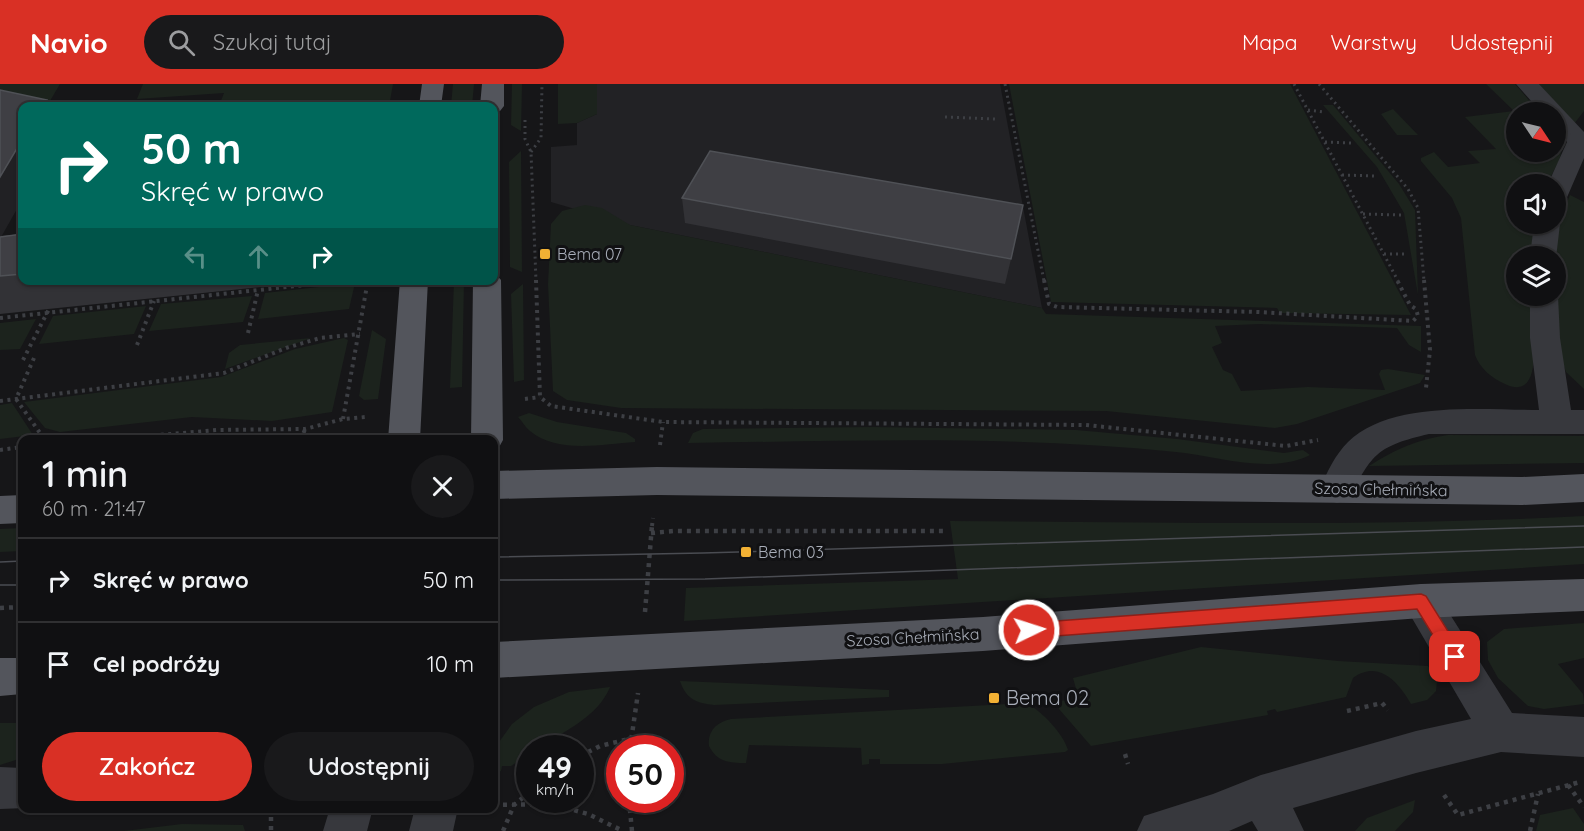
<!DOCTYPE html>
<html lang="pl">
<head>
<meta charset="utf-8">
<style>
	body { margin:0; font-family:Quicksand,sans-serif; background:#19191b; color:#f1f3f6; height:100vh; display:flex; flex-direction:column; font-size:22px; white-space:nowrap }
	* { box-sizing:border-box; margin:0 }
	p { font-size:20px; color:#9c9d9f }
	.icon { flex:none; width:33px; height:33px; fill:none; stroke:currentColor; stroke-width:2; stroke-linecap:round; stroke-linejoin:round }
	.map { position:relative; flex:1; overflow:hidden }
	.details { position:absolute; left:18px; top:351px; width:480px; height:378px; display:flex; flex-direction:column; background:#101012; border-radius:12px; box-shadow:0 2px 4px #0004,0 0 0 2px #303032 }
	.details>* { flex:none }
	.hud { position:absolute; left:18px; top:18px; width:480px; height:183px; border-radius:12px; box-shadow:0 2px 4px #0004,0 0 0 2px #303032; background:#00695c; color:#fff; overflow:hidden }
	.needle { width:39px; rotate:125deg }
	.controls { position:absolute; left:1506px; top:18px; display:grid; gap:12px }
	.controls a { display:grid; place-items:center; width:60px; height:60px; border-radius:50%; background:#101012; box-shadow:0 2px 4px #0004,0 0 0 2px #303032; font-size:30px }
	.speed { position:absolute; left:516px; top:651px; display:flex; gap:12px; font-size:30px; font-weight:700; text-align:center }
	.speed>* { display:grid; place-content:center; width:78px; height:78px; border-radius:50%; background:#101012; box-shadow:0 2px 4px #0004,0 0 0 2px #303032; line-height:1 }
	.speed small { font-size:15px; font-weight:400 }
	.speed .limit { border:9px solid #d22; background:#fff; color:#111 }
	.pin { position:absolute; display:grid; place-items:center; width:51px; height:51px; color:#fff; margin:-26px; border-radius:12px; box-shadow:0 3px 9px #0006 }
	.me { position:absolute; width:66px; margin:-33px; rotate:86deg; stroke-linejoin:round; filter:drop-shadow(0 0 4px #0008) }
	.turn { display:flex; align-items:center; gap:21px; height:126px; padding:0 24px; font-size:27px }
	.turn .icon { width:78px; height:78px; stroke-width:2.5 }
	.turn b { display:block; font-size:42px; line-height:51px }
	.lanes { display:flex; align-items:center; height:57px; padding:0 24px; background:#0003; justify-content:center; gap:30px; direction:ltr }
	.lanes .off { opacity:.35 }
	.round { display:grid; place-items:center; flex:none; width:63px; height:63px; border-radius:32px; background:#19191b }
	.summary { display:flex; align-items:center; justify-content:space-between; height:102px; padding:0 24px }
	h1 { font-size:36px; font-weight:600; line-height:45px }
	.primary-button { display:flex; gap:12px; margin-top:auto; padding:12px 24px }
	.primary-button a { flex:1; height:69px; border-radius:36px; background:#d93025; color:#fff; font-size:24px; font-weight:600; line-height:69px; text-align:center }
	.primary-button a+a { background:#19191b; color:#f1f3f6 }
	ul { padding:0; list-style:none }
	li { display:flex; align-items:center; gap:18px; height:84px; padding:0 24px; border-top:2px solid #303032 }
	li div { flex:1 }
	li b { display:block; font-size:22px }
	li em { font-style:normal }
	header { display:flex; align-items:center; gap:36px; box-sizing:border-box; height:84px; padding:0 30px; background:#d93025; color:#fff }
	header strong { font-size:28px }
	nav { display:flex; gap:33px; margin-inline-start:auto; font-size:21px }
	.search { width:420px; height:54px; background:#19191b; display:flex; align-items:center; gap:15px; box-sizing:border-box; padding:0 21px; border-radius:33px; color:#9c9d9f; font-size:22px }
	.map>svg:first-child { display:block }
	.built { fill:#222225 }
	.green { fill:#1c231d }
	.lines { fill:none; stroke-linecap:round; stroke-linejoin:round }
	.path-far2 { stroke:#3d3f44; stroke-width:3; stroke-dasharray:2 4; stroke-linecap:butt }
	.path-far1 { stroke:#3d3f44; stroke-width:4; stroke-dasharray:3 4.5; stroke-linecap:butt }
	.path { stroke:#3d3f44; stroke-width:4.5; stroke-dasharray:4 5; stroke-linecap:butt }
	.minor { fill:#37383d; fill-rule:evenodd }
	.major { fill:#53555c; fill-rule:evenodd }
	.tram { stroke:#4a4c52; stroke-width:1.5 }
	.wall { fill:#323236 }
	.shaded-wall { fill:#212124 }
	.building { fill:#3f3f44; stroke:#4f5156; stroke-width:1.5 }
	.route { fill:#d93025; stroke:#8d1f18; stroke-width:1.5 }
	.poi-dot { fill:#f2b134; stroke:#111113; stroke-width:2 }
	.labels { text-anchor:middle; stroke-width:6; stroke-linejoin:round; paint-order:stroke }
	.poi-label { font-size:16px; fill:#a8adb8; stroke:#111113; text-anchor:start }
	.street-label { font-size:16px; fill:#a8adb8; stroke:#111113 }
	.near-poi-label { font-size:20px; fill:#a8adb8; stroke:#111113; text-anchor:start }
</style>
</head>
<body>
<header>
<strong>Navio</strong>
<div class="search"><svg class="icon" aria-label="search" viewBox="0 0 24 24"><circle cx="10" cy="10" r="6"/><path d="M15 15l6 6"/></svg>Szukaj tutaj</div>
<nav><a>Mapa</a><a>Warstwy</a><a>Udostępnij</a></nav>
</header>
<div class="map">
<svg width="1584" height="747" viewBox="0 0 1584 747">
	<rect width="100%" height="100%" fill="#161618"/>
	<path class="built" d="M597,0H1000L1042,224L630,141L551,118V63L577,61V39L597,30Z"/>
	<path class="green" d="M0,0H60L47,22H22L0,9Z
		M143,0H393L389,22H219L224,9L137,15Z
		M453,0H474L472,22H451Z
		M512,0H522L521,47L511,41Z
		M558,0H597V30L577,39L558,40Z
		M1009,0H1290L1411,231L1280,229L1277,224L1051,218Z
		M1486,0H1515L1539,28H1516V68H1556V47L1564,57L1559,77L1547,100H1516V140H1535L1530,172H1516V212H1530C1530,232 1549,321 1505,300C1491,294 1480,284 1475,271L1461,134L1452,114L1421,77V74L1434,68L1448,83L1480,79L1468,67L1496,65L1465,33L1514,27Z
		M1539,0H1584V27L1574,40Z
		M1323,21H1333L1399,100L1415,126L1418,211L1404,129L1377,83Z
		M1393,25L1418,51H1397L1381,30Z
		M521,67L522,188L510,183L509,78Z
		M1570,111L1584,118V305L1566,288L1560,272C1557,218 1547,161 1570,111Z
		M585,121L602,124L630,141L1042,224L1046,230L1421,242V268L1409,261L1397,244L1259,240L1215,242L1222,259L1212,263L1223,286L1232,290L1241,307L1308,303L1385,306L1379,290L1381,286L1388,285L1425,291L1420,299L1297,340L1275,344L1106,327L621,324L567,316L553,307L548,200L551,140L562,127Z
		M454,197H464L462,303L450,304Z
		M355,199L349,225L258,235L265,209Z
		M523,200L524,296L514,298L511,210Z
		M252,212L243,238L149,247L161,220Z
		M146,222L134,250L39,260L53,232Z
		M36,235L20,265L0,266V239Z
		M372,246L386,255L378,315L364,316L359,312Z
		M311,254L225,285L229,269L240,261Z
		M344,254L348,256L332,328L272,337L192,333L60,348L45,344L24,318L221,293L295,265Z
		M12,319L33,351L0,355V321Z
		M529,329L557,338L626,349L635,355V358C603,360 557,370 530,347C525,343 522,337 518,333Z
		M873,343L1076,346L1177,355L1284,369L1303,366L1310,371C1270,391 1218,372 1176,368C1014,351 850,357 688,359L693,349L703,345Z
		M1448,351L1584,352V379L1369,382C1396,365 1416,356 1448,351Z
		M1584,432V480L684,537L686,504L958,495L950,437C1161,438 1373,443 1584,432Z
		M22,444V467L0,468V445Z
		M1584,539V574L1558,580L1583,610L1584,620L1544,625L1528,622L1498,594L1488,576L1487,558L1504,545Z
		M1201,563L1338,577L1428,582L1437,596L1436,607L1427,616L1411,620C1399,599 1379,575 1353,594L1346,613L1277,628L1275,625L1267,627L1268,631L1091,662L1059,625V617L1079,615L1073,594Z
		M680,597L889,606V613L714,621C696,619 686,615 680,597Z
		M610,603C598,633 563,648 538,664H530L529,670L511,682H502L501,687L494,690V665L512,640L534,623L569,608Z
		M1027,619C1042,628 1063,649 1068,666L1065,668L942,680H880V675H869V680L862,681L861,664L749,661L746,679C729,679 717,678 709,662C707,647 717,638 731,635Z
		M0,639H22V674L0,681Z
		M1415,716L1413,728L1395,747H1355L1367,734Z
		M1573,724L1584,740V747H1536L1540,731Z
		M182,740L243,741L245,747H124Z"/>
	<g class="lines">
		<path class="path-far2" d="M1005,0L1044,197
			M1294,0L1398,197
			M1319,0L1408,105L1418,124L1424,197
			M1308,26L1324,28
			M945,33L996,35
			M525,36V55L531,68L536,197
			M1325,58L1352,59
			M531,68L541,54L542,0
			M1342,91L1375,92
			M1363,130L1401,131
			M1384,170H1406
			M338,197L351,196"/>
		<path class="path-far1" d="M536,196L540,313L551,322L663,338L1086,341L1286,362L1318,356
			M1044,196L1049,220L1057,223L1259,228L1413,237L1418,232L1416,225L1410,221L1397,196
			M1424,196L1430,266L1426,304
			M0,234L351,196
			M248,249L258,206
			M137,261L154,217
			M34,274L16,315L45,356
			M23,276L49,225
			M525,315L540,313
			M0,317L224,289L286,264L320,254L360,250
			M343,335L368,196
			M101,356L217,346L305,345L343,335L366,333
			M301,356L305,345
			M660,361L663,338
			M0,366L22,363
			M652,442L653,434"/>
		<path class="path" d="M651,449L674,447H945
			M0,524L22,523
			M645,528L652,441
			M1347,627L1382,619L1388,626
			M630,664L638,609
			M1125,670L1128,680
			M580,672L600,662L633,654
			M1568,701L1584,723
			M1444,711L1458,731L1580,698
			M629,716L632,747
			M494,721L552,720L588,730L623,747
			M271,724V747
			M503,747L514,721L530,708
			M1530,747L1538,710"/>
		<path class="minor" d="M1516,0H1539L1584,48V74L1565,118L1556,120V100H1548L1567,58L1556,45V28H1541Z
			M1556,134L1560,140L1556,174L1530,172L1534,140H1556Z
			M1556,207L1558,212L1560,254L1571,326H1584V350H1429C1378,362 1372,369 1349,415L1337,419L1325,415L1320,405C1327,388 1335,371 1348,358C1390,316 1484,326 1539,326L1530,254V212H1556Z
			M1421,500L1434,505L1512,629L1584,633V673L1501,668L1416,689L1293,724L1304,747H1258L1252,737L1229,747H1137L1144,732L1213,710L1261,691L1416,647L1471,635L1402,517L1408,505Z
			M0,683L22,684V724H26L0,725Z
			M330,724H373L367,747H323Z
			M415,724H458L453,747H409Z"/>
		<path class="major" d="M422,0H444L441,22H419Z
			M482,0H504V22L500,27L494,29V22H480Z
			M494,188L501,196L503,356L498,365L494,367V356H471L473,196H494Z
			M400,196H428L420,356H388Z
			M657,383L1522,393L1584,390V418L1522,421L657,411L494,415V387Z
			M22,411V439L0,440V412Z
			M1584,495V527L1421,534L983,567L494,594V558L983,533L1421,500Z
			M0,574H22V610L0,612Z"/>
		<path class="tram" d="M494,473L703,469L1584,442
			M0,478L22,477
			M494,496L705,495L1584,463
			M0,501H22"/>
	</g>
	<path class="wall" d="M0,6L1,152L22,150V196H310V198L0,230Z
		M682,114L1011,175L1005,200L685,139Z"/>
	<path class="shaded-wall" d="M47,16L52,22H43Z
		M22,56V116L0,155V93Z"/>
	<path class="building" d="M0,6L47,16L43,22H22V56L0,93Z
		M710,67L1023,121L1011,175L682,114Z
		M22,150V190L0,192V153Z"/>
	<path class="route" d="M1421,510L1426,512L1461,568L1463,573L1461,579L1455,581L1450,579L1417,525L1029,554L1023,552L1021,546L1023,541L1029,539Z"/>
	<g class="poi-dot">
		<rect x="539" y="164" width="12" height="12" rx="3"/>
		<rect x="740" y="462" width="12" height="12" rx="3"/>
		<rect x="988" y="608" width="12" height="12" rx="3"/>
	</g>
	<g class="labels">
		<g class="poi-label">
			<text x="557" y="176">Bema 07</text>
			<text x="758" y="474">Bema 03</text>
		</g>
		<g class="street-label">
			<text transform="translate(1381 405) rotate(1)" y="6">Szosa Chełmińska</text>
			<text transform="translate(913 553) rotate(-3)" y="6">Szosa Chełmińska</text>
		</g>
		<g class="near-poi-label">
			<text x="1006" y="621">Bema 02</text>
		</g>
	</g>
</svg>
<div class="controls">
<a><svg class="needle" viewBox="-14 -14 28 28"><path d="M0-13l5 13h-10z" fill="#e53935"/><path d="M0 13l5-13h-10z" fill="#9c9d9f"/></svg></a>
<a><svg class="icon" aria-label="sound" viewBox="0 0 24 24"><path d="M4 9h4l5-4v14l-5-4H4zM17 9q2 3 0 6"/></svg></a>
<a><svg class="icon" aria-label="layers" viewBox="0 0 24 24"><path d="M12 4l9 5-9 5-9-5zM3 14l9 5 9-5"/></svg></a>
</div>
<div class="speed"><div>49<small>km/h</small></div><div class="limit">50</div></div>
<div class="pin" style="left:1455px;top:573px;background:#d93025"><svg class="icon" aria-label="arrive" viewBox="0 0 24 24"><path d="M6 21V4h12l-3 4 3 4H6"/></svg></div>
<svg class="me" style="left:1029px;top:546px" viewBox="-20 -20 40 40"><circle r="17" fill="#d93025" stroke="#fff" stroke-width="3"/><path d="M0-11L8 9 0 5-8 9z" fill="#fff"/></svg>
<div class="hud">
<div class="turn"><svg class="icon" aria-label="right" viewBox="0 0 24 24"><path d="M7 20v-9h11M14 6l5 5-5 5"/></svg><div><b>50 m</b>Skręć w prawo</div></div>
<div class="lanes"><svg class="icon off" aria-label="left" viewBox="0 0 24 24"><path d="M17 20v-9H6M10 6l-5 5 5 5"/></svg><svg class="icon off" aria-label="ahead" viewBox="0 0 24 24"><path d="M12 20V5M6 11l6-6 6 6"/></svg><svg class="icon" aria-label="right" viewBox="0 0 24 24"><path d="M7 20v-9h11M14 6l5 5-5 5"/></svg></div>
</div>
<section class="details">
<div class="summary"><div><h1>1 min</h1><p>60 m · 21:47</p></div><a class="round"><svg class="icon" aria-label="close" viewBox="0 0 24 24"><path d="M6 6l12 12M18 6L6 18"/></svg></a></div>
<ul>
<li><svg class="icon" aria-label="right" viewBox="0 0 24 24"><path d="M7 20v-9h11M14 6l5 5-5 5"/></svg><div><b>Skręć w prawo</b></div><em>50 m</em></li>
<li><svg class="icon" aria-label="arrive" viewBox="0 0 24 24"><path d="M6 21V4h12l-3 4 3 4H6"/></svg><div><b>Cel podróży</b></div><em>10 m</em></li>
</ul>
<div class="primary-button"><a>Zakończ</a><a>Udostępnij</a></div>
</section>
</div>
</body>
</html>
